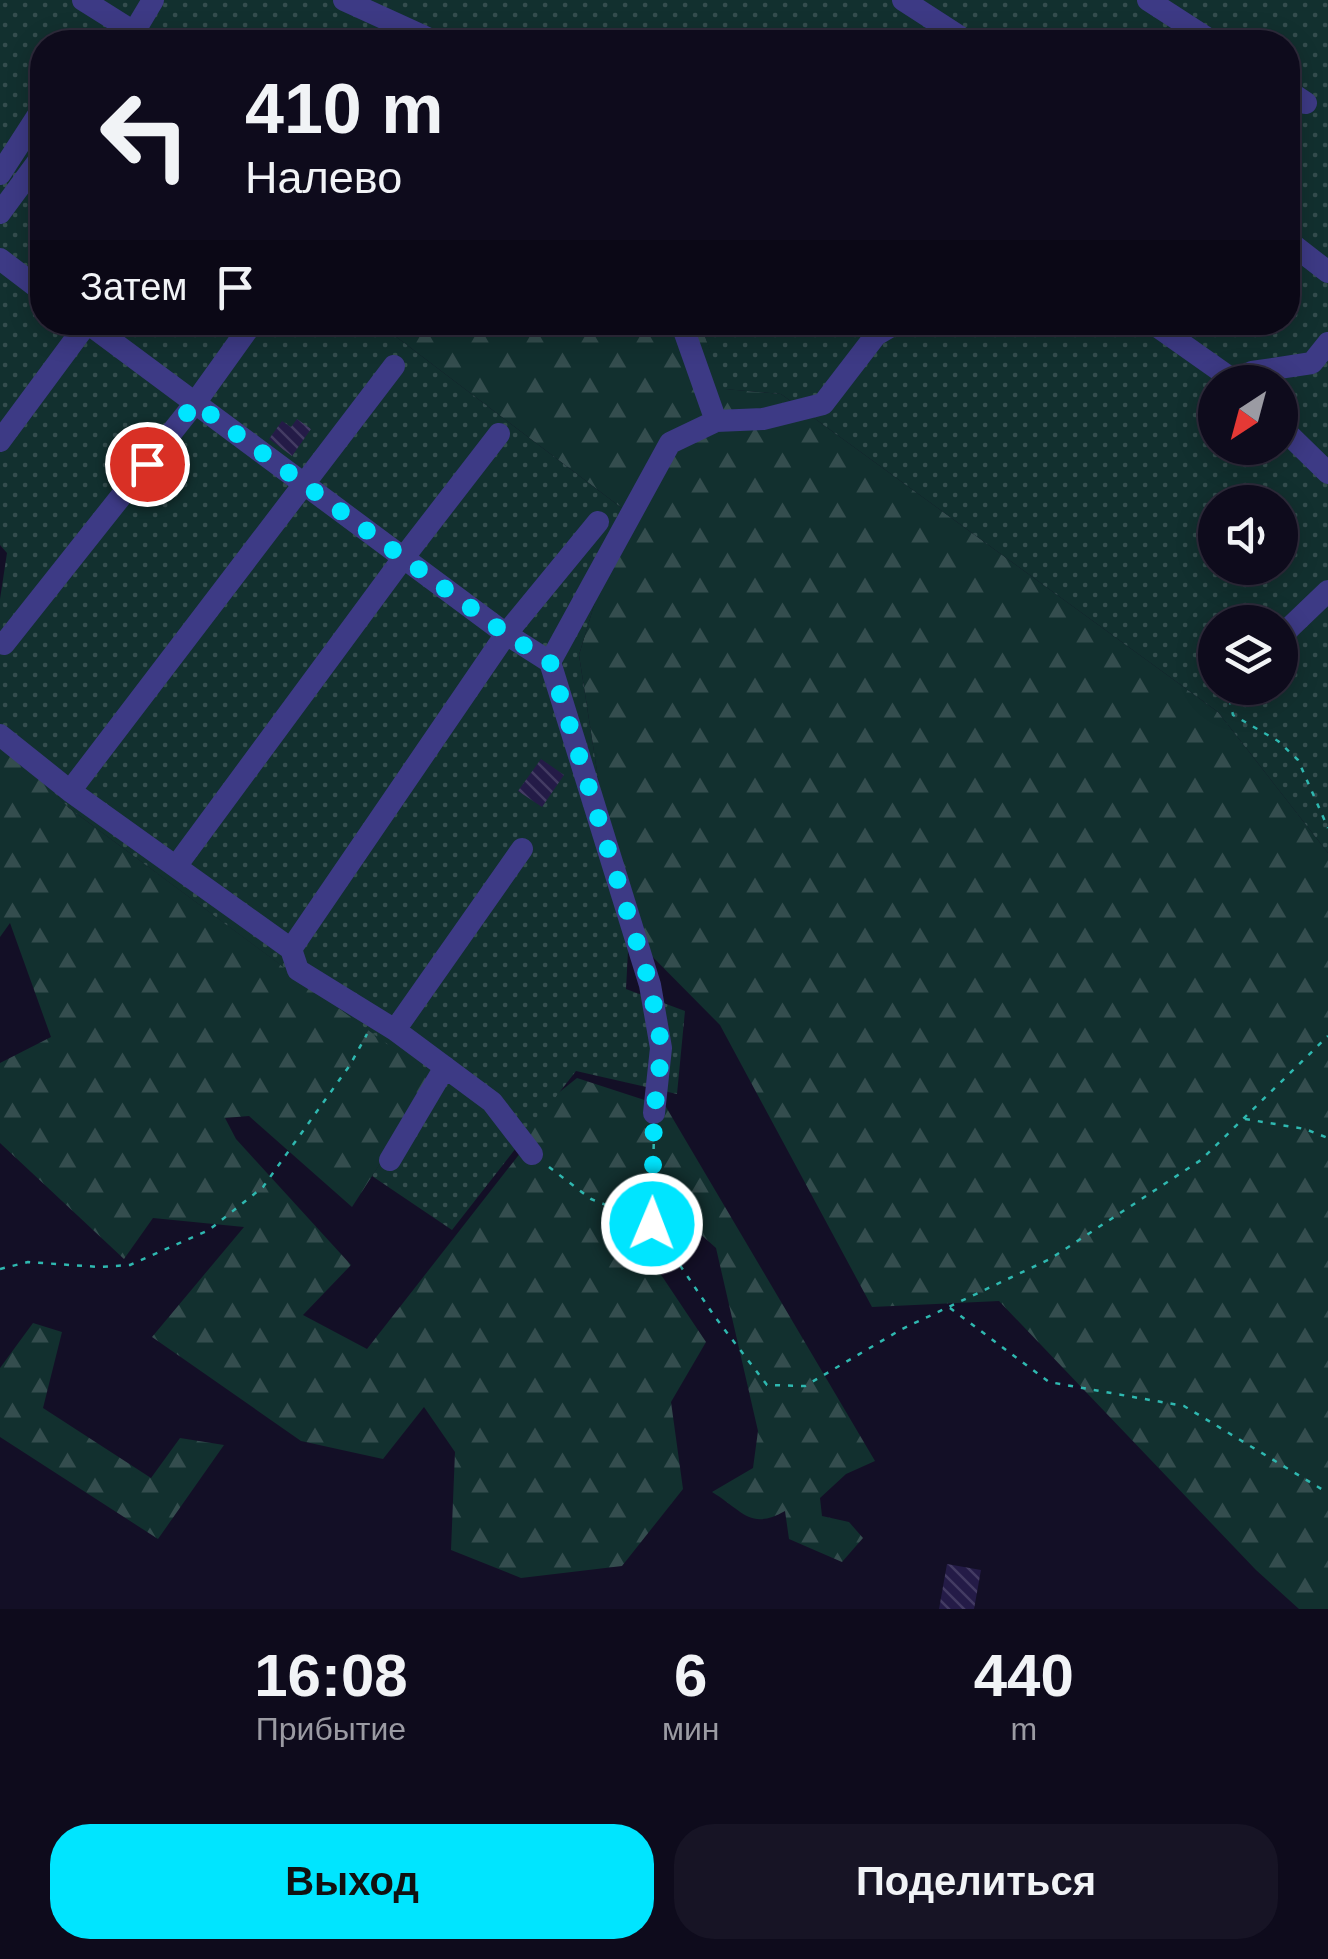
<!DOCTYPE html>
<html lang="ru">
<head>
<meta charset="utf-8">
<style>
	body { margin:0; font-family:Helvetica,sans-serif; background:#171425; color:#f1f3f6; height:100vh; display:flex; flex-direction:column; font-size:38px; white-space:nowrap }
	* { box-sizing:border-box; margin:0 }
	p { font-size:32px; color:#9b9ba3 }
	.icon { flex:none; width:55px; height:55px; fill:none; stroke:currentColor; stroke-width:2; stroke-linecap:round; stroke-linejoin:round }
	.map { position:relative; height:1609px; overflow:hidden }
	.panel { display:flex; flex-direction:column; background:#0e0b1c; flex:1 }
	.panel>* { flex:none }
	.top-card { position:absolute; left:30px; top:30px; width:1270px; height:305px; border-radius:40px; box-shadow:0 5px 25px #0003,0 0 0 2px #2e2b3b; background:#0e0b1c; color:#f1f3f6; overflow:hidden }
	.needle { width:65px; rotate:216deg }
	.tools { position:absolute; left:1198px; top:365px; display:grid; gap:20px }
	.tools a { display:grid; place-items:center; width:100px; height:100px; border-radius:50%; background:#0e0b1c; box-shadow:0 5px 25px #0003,0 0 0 2px #2e2b3b; font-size:50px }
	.pin { position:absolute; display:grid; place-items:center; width:85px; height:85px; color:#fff; margin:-42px; border:5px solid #fff; border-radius:50%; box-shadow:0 2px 10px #0007 }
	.me { position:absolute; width:110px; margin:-55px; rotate:1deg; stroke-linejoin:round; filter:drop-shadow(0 0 8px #0008) }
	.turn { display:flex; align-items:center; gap:35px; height:210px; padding:0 50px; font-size:45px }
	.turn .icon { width:130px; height:130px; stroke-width:2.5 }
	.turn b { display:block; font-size:70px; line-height:85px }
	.then { display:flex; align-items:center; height:95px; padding:0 50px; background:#0003; gap:20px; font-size:38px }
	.eta { display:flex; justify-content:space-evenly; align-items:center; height:170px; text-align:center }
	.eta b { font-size:60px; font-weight:700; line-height:70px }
	.primary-button { display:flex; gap:20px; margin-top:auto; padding:20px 50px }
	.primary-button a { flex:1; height:115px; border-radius:40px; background:#00e5ff; color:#111; font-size:40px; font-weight:700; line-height:115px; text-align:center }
	.primary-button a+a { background:#171425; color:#f1f3f6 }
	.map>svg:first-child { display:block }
	.forest { fill:url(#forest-firs) }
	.park { fill:url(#park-dots); fill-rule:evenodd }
	.building { fill:url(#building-back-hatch) }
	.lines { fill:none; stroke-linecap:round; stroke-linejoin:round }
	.path { stroke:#2fb8b0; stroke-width:2.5; stroke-dasharray:5 8; stroke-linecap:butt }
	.minor { stroke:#3d3a85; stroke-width:22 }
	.route { stroke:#00e5ff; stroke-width:18; stroke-dasharray:0 32.4 }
</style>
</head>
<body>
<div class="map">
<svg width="1328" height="1609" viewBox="0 0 1328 1609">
	<defs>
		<pattern id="forest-firs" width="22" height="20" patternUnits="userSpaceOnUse" patternTransform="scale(2.5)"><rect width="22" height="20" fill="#12302f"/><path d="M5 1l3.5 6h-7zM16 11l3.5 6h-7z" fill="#344d4e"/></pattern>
		<pattern id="park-dots" width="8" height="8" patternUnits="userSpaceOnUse" patternTransform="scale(2.5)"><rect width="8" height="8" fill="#12302f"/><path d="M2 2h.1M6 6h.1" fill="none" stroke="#344d4e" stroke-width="1.8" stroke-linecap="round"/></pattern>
		<pattern id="building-back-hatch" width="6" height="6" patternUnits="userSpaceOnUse" patternTransform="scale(2.5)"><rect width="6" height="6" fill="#241b47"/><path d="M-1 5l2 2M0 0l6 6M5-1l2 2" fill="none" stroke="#433b63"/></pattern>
	</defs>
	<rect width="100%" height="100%" fill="#130f26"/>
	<path class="forest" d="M378,323H700L725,389L781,394L1218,712L1328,853V1609H1299L1256,1570L999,1301L872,1307L720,1025L629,933L608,842L579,655L623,509Z
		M0,735L69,808L435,1079L352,1207L249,1116L225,1118L236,1139L351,1265L303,1315L367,1349L521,1152L517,1126L577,1078L666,1107L875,1461L846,1474L820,1498L822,1516L849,1522L863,1538L842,1562L789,1539L785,1511C750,1531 742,1510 712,1492L753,1468L758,1431L716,1248L652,1191L619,1212L706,1342L671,1402L683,1489L622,1566L521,1578L451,1550L455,1452L424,1407L383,1459L301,1441L152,1337L244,1227L153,1218L124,1259L0,1143V1063L51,1037L10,923L0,937Z
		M33,1323L62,1332L43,1408L151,1478L180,1438L224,1445L158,1539L0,1437V1368Z"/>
	<path class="park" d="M0,0H1328V853L1218,712L781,394L724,389L700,323L1288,322V42H42V322L378,323L623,509L579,655L608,842L629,933L626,989L685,1011L677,1094L576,1071L452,1230L372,1176L434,1079L69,808L0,736V599L7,553L0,545ZM1215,382H1280V448H1215ZM1215,502H1280V568H1215ZM1215,622H1280V688H1215Z"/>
	<path class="building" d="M297,419L311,429L292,456L269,439L282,421L291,427Z
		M541,759L564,775L542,807L518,791Z
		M947,1564L981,1570L974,1609H939Z"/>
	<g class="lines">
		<path class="path" d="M1232,688L1228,693L1233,715L1278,741L1298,760L1328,828
			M1245,1119L1305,1129L1328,1138
			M654,1131L652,1224L715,1317L767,1385L805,1386L902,1329L1050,1259L1201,1160L1328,1036
			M549,1167L591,1199L651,1223
			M0,1269L28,1262L99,1267L130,1265L209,1230L263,1187L350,1065L367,1034
			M950,1308L1049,1382L1184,1406L1328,1493"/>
		<path class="minor" d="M83,0L134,32
			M344,0L436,42
			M903,0L968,42
			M1148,0L1213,42
			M128,42L153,0
			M1288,91L1306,103
			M0,174L42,109
			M0,213L42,156
			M1288,241L1328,272
			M0,259L42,291
			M86,322L506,634L550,662
			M681,322L716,421
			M1151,322L1236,382
			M1235,381L1252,372L1312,363L1328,343
			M1280,426L1328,473
			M0,441L88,322
			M1280,637L1328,591
			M4,644L195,403L253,322
			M0,735L70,791L291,949
			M70,791L394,366
			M177,865L404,557L499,434
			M395,1030L522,849
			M654,1113L661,1048L650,985L550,662L670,443L716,421L763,419L823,404L876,335L898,322
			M532,1154L492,1102L395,1030L298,970L291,949L506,634L598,522
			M390,1160L445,1067"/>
	</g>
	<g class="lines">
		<path class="route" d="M147,464L195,403L506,634L550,662L650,985L662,1048L654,1113L652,1224"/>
	</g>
</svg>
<div class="tools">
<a><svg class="needle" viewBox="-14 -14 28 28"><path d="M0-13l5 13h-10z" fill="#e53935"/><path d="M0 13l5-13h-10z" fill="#9b9ba3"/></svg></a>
<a><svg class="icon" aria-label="sound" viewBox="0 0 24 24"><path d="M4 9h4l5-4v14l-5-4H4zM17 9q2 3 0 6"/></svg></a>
<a><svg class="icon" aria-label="layers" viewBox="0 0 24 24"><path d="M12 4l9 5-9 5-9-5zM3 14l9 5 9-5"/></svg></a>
</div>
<div class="pin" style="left:147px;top:464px;background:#d93025"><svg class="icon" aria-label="arrive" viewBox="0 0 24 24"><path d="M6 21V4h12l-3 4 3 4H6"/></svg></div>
<svg class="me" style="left:652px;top:1224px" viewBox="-20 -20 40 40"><circle r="17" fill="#00e5ff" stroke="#fff" stroke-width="3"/><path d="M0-11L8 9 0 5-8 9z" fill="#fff"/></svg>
<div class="top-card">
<div class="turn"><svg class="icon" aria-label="left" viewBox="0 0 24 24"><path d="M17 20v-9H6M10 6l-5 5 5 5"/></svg><div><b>410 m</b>Налево</div></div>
<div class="then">Затем<svg class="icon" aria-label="arrive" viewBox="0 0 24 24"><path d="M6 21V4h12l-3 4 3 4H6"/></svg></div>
</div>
</div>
<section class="panel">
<div class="eta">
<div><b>16:08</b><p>Прибытие</p></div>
<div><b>6</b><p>мин</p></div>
<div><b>440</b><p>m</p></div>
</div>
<div class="primary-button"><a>Выход</a><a>Поделиться</a></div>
</section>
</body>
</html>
